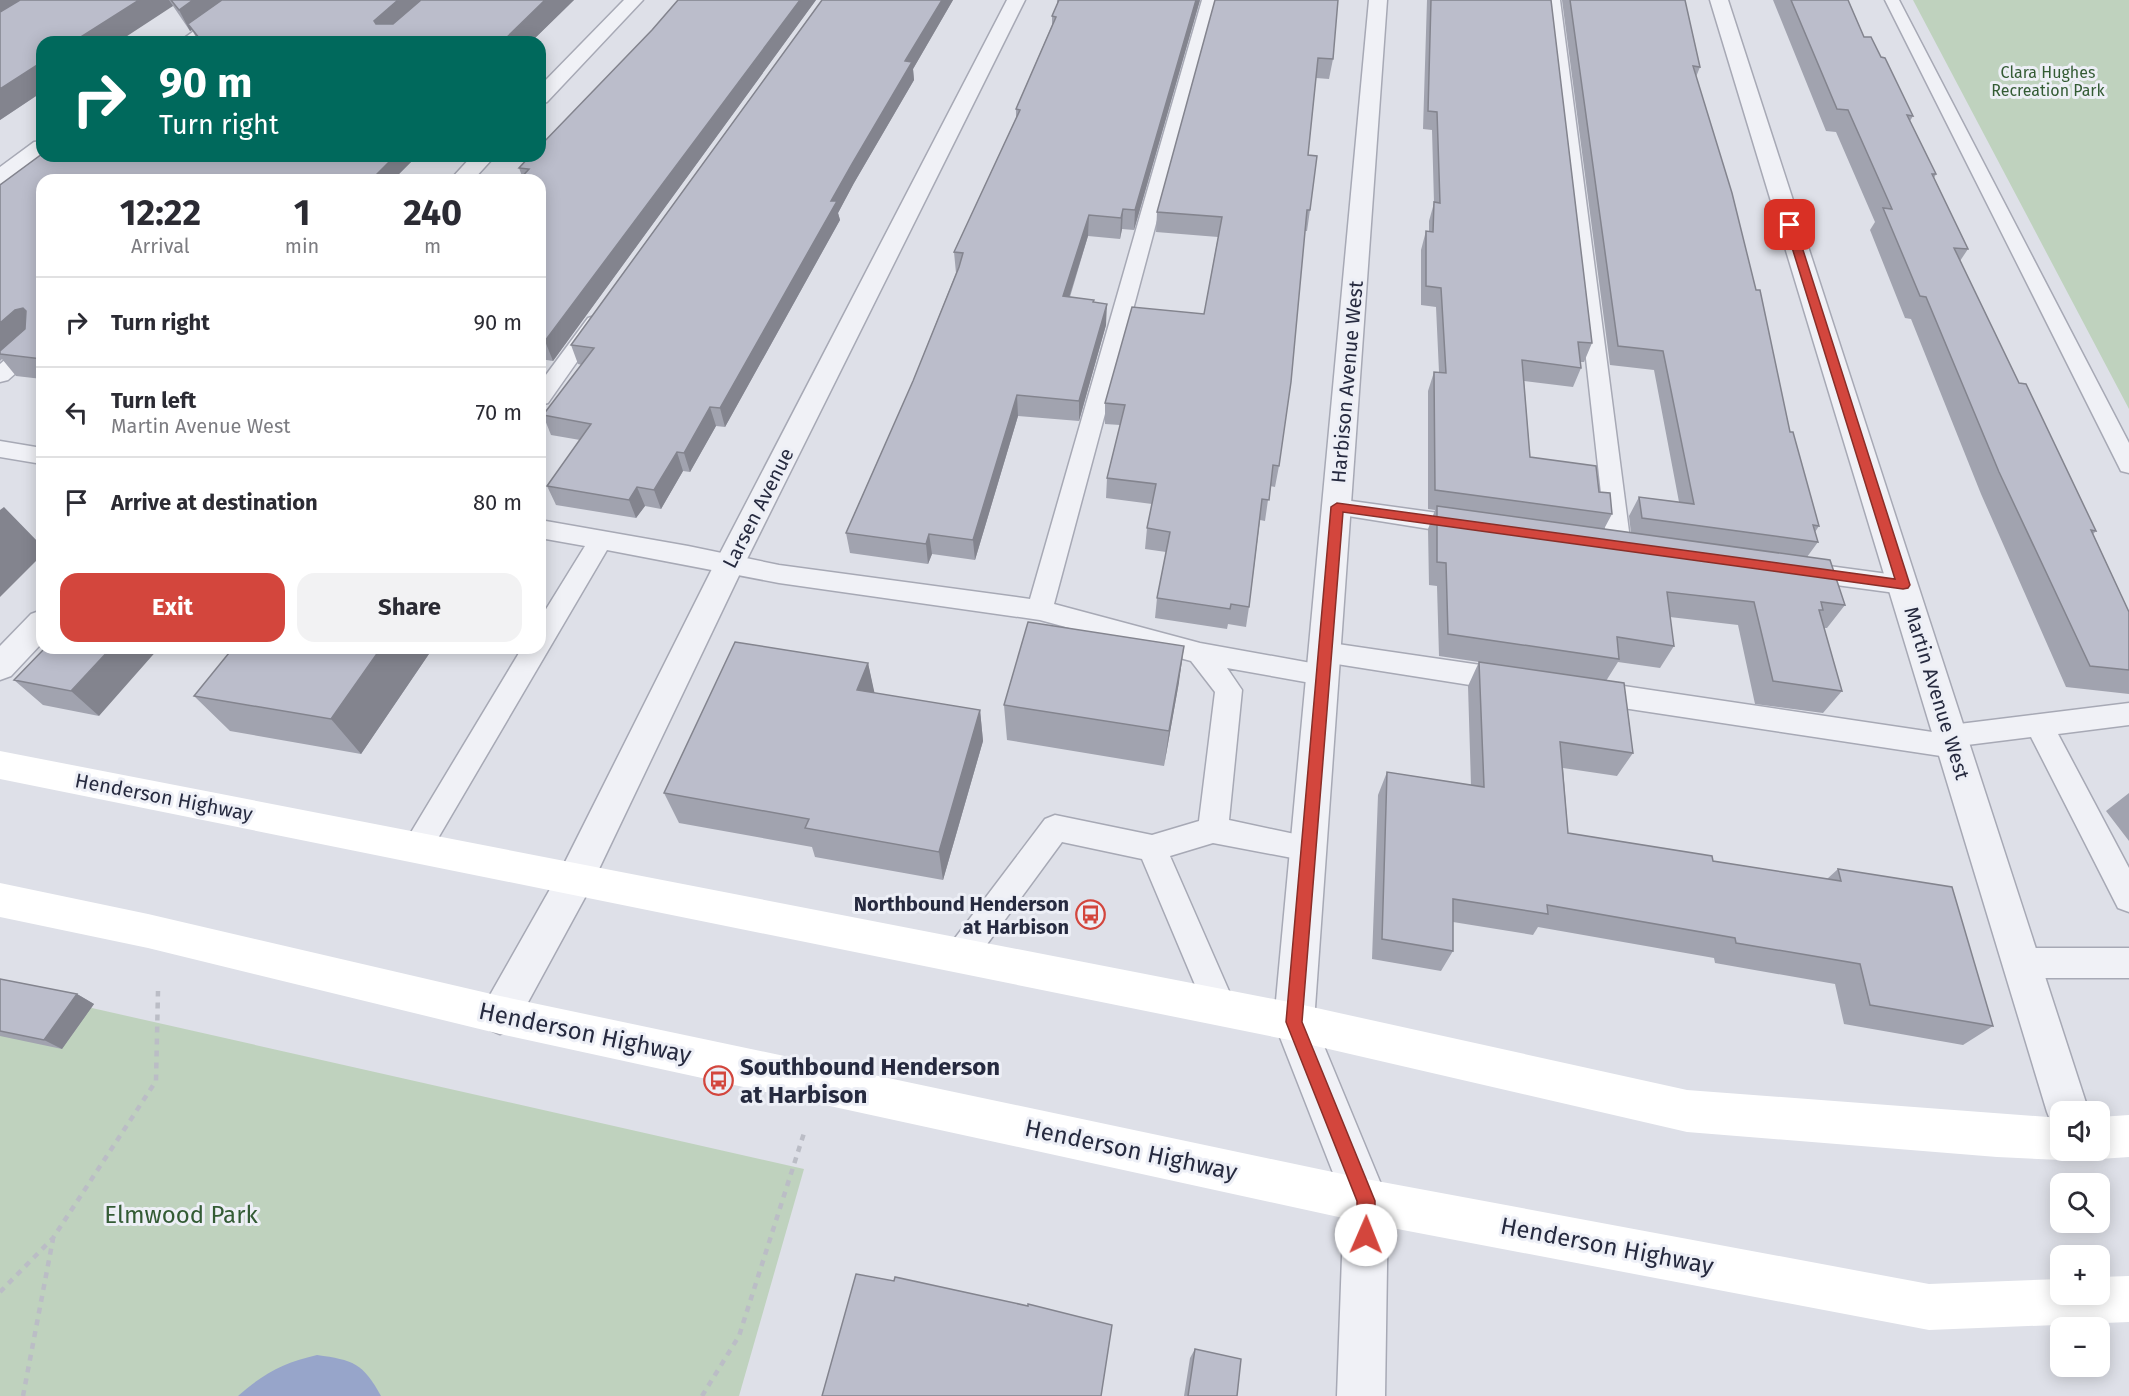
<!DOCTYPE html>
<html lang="en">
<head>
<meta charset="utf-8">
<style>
	body { margin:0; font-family:"Fira Sans",sans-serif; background:#f2f2f3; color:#2b2b33; height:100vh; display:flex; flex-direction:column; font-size:22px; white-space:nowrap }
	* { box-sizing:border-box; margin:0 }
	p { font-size:20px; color:#7c7c81 }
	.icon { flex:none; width:33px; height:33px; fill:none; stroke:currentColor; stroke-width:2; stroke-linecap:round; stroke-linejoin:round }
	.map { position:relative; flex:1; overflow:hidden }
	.details { position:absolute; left:36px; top:174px; width:510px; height:480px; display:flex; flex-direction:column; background:#fff; border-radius:18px; box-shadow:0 3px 15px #0003 }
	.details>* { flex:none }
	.banner { position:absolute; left:36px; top:36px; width:510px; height:126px; border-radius:18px; box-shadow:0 3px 15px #0003; background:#00695c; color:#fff; overflow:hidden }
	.tools { position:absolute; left:2050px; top:1101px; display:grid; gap:12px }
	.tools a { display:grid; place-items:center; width:60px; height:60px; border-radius:12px; background:#fff; box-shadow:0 3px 15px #0003; font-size:30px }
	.pin { position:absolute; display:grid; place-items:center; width:51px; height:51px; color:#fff; margin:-26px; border-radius:12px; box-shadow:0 3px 9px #0006 }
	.me { position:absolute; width:66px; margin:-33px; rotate:1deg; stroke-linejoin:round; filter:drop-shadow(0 0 4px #0008) }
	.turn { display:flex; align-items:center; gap:21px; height:126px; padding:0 24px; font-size:27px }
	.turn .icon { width:78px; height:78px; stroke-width:2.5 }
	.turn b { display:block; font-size:42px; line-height:51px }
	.eta { display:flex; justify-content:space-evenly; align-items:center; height:102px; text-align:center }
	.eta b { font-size:36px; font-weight:700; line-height:42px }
	.action { display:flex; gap:12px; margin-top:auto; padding:12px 24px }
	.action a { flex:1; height:69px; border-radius:18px; background:#d3463d; color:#fff; font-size:24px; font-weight:700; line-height:69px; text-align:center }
	.action a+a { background:#f2f2f3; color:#2b2b33 }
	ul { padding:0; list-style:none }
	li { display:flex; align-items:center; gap:18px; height:90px; padding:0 24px; border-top:2px solid #e1e1e2 }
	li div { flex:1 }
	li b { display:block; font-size:22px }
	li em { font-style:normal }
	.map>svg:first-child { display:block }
	.green { fill:#bfd2be }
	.water { fill:#97a5ca }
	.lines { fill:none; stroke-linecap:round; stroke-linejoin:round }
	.service-casing { stroke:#a7a9b5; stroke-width:3 }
	.minor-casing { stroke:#a7a9b5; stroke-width:3 }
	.path { stroke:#bbbdc6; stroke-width:4.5; stroke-dasharray:6 6; stroke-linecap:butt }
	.service { fill:#f0f1f6; fill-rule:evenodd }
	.minor { fill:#f0f1f6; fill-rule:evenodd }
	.secondary { fill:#fff; fill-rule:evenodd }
	.wall { fill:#a1a3af }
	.shaded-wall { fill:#83848e }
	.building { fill:#bbbdcb; stroke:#83848e; stroke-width:1.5 }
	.route { fill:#d3463d; stroke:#892e28; stroke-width:1.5 }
	.labels { text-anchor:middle; stroke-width:6; stroke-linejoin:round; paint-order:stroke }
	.far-park-label { font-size:16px; fill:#335b34; stroke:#edeff6 }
	.street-label { font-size:20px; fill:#262a3f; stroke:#edeff6 }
	.poi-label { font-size:20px; font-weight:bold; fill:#262a3f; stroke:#edeff6; text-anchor:end }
	.near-street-label { font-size:24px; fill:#262a3f; stroke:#edeff6 }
	.near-poi-label { font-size:24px; font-weight:bold; fill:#262a3f; stroke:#edeff6; text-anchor:start }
	.near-park-label { font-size:24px; fill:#335b34; stroke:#edeff6 }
</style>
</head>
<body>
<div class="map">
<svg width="2129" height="1396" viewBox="0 0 2129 1396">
	<rect width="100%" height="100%" fill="#dee0e8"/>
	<path class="green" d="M1913,0H2129V409Z
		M30,994L804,1169L739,1396H0V1033Z"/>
	<path class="water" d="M317,1355C353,1360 363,1363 381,1396H238C264,1373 283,1363 317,1355Z"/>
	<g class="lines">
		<defs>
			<path id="service" d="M1202,0H1216L1054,604L1200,643L1322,665L1331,668L1335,675L1331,682L1322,685L1227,668L1242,690L1229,820L1318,839L1323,848L1318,857L1308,861L1213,843L1170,856L1236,1007L1231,1018L1220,1022L1209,1018L1142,859L1062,842L971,966L960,971L949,966L944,956L949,946L1045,819L1055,815L1152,835L1199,821L1215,692L1191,661L1040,620L779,583L607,550L427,857L417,861L407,857L402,848L407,839L522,648H540V619L585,546L540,538V520L688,546L779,565L1030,599Z
				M1546,0H1560L1631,547L1628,553L1619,556L1610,553L1607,547Z
				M1885,0H1899L2129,443V473L2121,471L2118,465Z
				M595,316L602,318L605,322L548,403L540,405V383L588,318Z
				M42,333V350L8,380L0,382V364L35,334Z
				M0,441L42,448V464L0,457Z
				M1337,499L1467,517L1475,520L1479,526L1475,532L1467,535L1329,513L1325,507L1329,501Z
				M1799,562L1903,576L1912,578L1916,585L1912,592L1903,594L1799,580L1790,577L1787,571L1790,565Z
				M1324,642L1508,669L1517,673L1521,680L1517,687L1508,691L1324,662L1315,659L1311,652L1315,645Z
				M1590,681L1939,733L1941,728L1951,725L2129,703V725L2058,734L2129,868V912L2118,908L2031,737L1967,745L1964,755L1954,758L1590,703L1580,700L1577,692L1580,684Z
				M2022,948H2129V978H2022L2011,973L2006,963L2011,953Z"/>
			<path id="minor" d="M236,0H257L201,42H179Z
				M624,0H643L547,102L540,104V86Z
				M1007,0H1025L745,563L588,892L514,1028L500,1034L486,1028L480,1015L486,1002L562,868L715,563Z
				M1369,0H1387L1314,1022L1388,1201L1385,1396H1337L1344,1201L1274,1022Z
				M1710,0H1728L2089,1112H2061V1130L2053,1127L2047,1112Z
				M42,141L43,156L8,182L0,184V167L34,142Z
				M472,156H495L473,180H450Z
				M42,610V643L11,676L0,680V646L31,614Z"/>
		</defs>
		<use href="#service" class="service-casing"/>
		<use href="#minor" class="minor-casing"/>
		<path class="path" d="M0,1292L53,1238L156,1081L158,991
			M23,1396L53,1239
			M702,1396L739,1336L805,1130"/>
		<use href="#service" class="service"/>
		<use href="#minor" class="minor"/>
		<path class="secondary" d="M0,751L1294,1003L1687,1090L2061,1118V1150H2077L2076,1154L2061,1160L1997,1157L1687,1132L1294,1041L0,779Z
			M0,883L148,914L500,996L1366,1179L1929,1284L2061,1279V1294H2100V1277L2129,1276V1322L1929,1330L1366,1223L500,1034L148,948L0,917Z
			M2129,1115V1157L2100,1159L2085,1153L2084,1150H2100V1117Z"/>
	</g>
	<path class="wall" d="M0,0H574L531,42H194L197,39L192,30L190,31L173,6L42,42V92L0,120Z
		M678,0H816L553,361L540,359V180L522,176L519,168L652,30Z
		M822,0H953L913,69L914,80L854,183L838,213L840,220L725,427L716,426L690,472L683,471L661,509L645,506L636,518L556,505L547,486L580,440L551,435L543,415L582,365L578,364L571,345Z
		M1057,0H1200L1134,230L1122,229L1120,239L1088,236L1070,297L1094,300V303L1106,325L1079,421L1018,416L975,560L932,554L928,564L850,553L846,533L913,381L956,273L954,252L1016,118V109L1052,25V16L1057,4Z
		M1215,0L1333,59L1329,79L1316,78L1308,155L1310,210L1307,231H1305L1279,466L1275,487L1270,486L1265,521L1260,520L1249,607L1246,627L1228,624L1227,629L1155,618L1157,598L1166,552L1145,549L1147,528L1152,504L1106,498L1107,478L1120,425L1105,424V403L1204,314L1218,237L1156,232L1157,212Z
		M1427,0H1551L1592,343L1584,362H1580L1581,368L1573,387L1524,381L1530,457L1599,492L1612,514L1604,529L1631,533L1629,516L1639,497L1679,502L1654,370L1610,365L1562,0H1685L1700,67L1696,77L1790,432L1819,526L1815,532L1818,542L1807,557L1845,605L1827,628H1824L1842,691L1823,713L1755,704L1738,625L1670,617L1674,646L1660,668L1618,662L1606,681L1633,753L1617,776L1563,768L1568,833L1713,861L1827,879L1838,869L1993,1026L1963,1045L1844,1024L1835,984L1715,963L1714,958L1538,927L1533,935L1453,922V951L1441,971L1372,959L1378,795L1387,772L1471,785L1468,686L1479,662L1439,656L1437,586L1429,585L1428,529L1435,510L1428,509V391L1434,372H1439L1436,307L1421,305V250L1426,231L1429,232V221L1434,203L1432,130L1423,129Z
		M1773,0H1848L1864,37L1881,57L1913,116L1910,121L1936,174L1934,178L1968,249L1960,261L2019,383L2096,531L2093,534L2129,612V694L2066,687L1981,494L1911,319L1905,318L1870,230L1875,222L1836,132L1826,131Z
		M42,154V156H417L399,174L402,180H42V379L16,376L2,359L0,361V185Z
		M45,648L99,716L43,705L14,680Z
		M433,648L361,754L230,731L194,696Z
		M868,663L874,693L980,710L983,741L943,880L815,857L812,847L679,823L664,793Z
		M1179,682L1164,766L1007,740L1004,705Z
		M2129,793V841L2106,811Z
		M0,979L77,994L94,1004L62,1049L0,1036Z
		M1195,1349L1237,1396H1184L1190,1358Z"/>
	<path class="shaded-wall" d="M0,0H41L0,24Z
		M139,0H169L173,6L118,42H73Z
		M193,0H232L188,24L192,30L190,31L179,10Z
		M398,0H430L383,42L374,21Z
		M545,0H574L531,42H502Z
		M800,0H816L553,361L545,341Z
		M942,0H953L913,69L914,80L854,183L838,213L840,220L725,427L720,408L831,201L905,61Z
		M1196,0H1200L1134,230L1135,210Z
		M42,62V92L0,120V89Z
		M207,156H244L219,178L206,160Z
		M385,156H417L399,174L402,180H371L382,158Z
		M1123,209L1122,229L1120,239L1121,218Z
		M1089,215L1088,236L1063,317V296Z
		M1107,304L1106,325L1079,421V401Z
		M23,308L42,331L0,354V323L15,310Z
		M1017,395L1018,416L975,560L973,540Z
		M710,407L716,426L690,472L684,453Z
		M677,452L683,471L661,509L654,490Z
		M637,487L645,506L636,518L629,500Z
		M4,507L42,546V555L0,597V510Z
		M929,534L932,554L928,564L926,544Z
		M1184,646L1179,682L1164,766L1169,731Z
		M111,648H159L99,716L71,691Z
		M381,648H433L361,754L331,719Z
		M868,663L875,695L857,690Z
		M980,710L983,741L943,880L939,852Z
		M77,994L94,1004L62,1049L44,1040Z"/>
	<path class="building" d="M20,0H139L73,42H42V62L0,89V12Z
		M171,0H193L179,10Z
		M222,0H398L374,21L376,24H393L421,0H545L502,42H194L199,38L188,24Z
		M678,0H800L545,341H540V180H519L529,169L519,168L530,156H540V146L652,30Z
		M822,0H942L905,61L912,62L852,164L831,201H837L720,408L710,407L684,453L677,452L654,490L637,487L629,500L547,486L591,424L543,415L594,348L571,345Z
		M1059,0H1196L1135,210L1123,209L1121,218L1089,215L1063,296L1094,300L1093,302L1107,304L1079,401L1017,395L973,540L929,534L926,544L846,533L913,381L959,267L963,253L954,252L1020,110L1016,109L1056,17L1052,16Z
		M1215,0H1338L1333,59L1318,58L1308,155L1317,156L1310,210H1307L1291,382L1279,466L1273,465L1269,500L1262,499L1249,607L1231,604L1230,609L1157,598L1170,532L1147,528L1156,484L1107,478L1125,405L1105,403L1132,307L1204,314L1222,217L1157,212Z
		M1431,0H1551L1592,343L1578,342L1581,368L1522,360L1530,457L1596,466L1599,492L1610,493L1612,514L1435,490L1434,372L1446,373L1441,288L1426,286V231L1433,232L1434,202L1440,203L1437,112L1428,111Z
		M1570,0H1685L1700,67L1693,66L1732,193L1756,290H1760L1790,432H1793L1819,526L1813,525L1818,542L1642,518L1639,497L1694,504L1663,351L1618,346Z
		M1791,0H1848L1864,37H1871L1881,57L1885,58L1913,116L1907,115L1936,174H1932L1968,249L1954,248L2019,383L2026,384L2096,531L2091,530L2129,612V670L2090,666L1999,472L1926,297L1920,296L1883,208L1892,209L1848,110L1837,109Z
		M42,154V156H207L206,160H230L234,156H385L382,158L392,159L371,180H42V359L0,354V351L25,329L26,311L23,308L15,310L0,323V185Z
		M1437,506L1830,560L1845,605L1821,602L1823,610H1819L1842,691L1773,681L1754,602L1667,592L1674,646L1617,637L1619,659L1448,634L1446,563L1437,562Z
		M1028,622L1184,646L1169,731L1004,705Z
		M735,642L868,663L857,690L980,710L939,852L805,828L809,819L664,793Z
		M45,648H111L71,691L14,680Z
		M233,648H381L331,719L194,696Z
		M1479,662L1624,683L1633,753L1560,742L1568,833L1712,856L1713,861L1841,881L1838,869L1952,887L1993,1026L1870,1005L1860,964L1736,943L1735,938L1547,905L1548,914L1453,899V951L1382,939L1387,772L1484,787Z
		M0,979L77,994L44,1040L0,1031Z
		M856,1274L894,1281L895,1277L1028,1306V1304L1112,1325L1101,1396H822Z
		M1195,1349L1241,1359L1237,1396H1188Z"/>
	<path class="route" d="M1790,222L1795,225L1910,585L1908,588L1903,589L1343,512L1302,1022L1375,1201V1235L1372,1242L1366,1244L1359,1242L1357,1235V1201L1286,1022L1331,507L1337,503L1895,579L1785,225Z"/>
	<defs>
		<symbol id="bus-ring" viewBox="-11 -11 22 22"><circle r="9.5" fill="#edeff6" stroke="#d3463d" stroke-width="1.5"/><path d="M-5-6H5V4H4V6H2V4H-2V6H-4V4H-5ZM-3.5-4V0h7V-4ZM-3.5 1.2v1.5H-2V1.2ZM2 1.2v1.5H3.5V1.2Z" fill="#d3463d"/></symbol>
	</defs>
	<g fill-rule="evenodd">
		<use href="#bus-ring" x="1074" y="898" width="33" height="33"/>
		<use href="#bus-ring" x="702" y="1064" width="33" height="33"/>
	</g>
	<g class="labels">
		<g class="far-park-label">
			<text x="2048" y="78">Clara Hughes<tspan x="2048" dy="18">Recreation Park</tspan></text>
		</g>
		<g class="street-label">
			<text transform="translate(1347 382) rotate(-85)" y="7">Harbison Avenue West</text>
			<text transform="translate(758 508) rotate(-63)" y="7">Larsen Avenue</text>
			<text transform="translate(1937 693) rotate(73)" y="7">Martin Avenue West</text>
			<text transform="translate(164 797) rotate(11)" y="7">Henderson Highway</text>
		</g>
		<g class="poi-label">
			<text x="1069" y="911">Northbound Henderson<tspan x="1069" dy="23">at Harbison</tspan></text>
		</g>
		<g class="near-street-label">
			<text transform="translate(585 1033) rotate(12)" y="8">Henderson Highway</text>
			<text transform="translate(1131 1150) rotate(12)" y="8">Henderson Highway</text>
			<text transform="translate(1607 1246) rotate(11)" y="8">Henderson Highway</text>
		</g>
		<g class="near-poi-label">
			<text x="740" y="1075">Southbound Henderson<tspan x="740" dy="28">at Harbison</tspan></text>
		</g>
		<g class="near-park-label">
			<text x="181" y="1223">Elmwood Park</text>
		</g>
	</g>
</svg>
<div class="tools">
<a><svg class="icon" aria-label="sound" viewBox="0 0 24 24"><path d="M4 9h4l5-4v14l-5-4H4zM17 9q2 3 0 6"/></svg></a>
<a><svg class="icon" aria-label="search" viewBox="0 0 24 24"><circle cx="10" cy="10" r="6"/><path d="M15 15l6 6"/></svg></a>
<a>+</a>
<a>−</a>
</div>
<div class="pin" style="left:1790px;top:225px;background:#d93025"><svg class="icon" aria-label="arrive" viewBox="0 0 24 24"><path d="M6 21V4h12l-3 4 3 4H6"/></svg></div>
<svg class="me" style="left:1366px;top:1235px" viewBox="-20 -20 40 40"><circle r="19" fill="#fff"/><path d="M0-13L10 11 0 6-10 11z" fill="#d3463d"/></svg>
<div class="banner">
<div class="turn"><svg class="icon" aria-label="right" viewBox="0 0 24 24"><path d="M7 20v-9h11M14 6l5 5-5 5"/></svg><div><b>90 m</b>Turn right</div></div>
</div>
<section class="details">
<div class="eta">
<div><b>12:22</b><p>Arrival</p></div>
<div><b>1</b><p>min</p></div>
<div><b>240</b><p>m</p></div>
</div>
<ul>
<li><svg class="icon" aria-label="right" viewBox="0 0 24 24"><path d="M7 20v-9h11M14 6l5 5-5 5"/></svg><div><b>Turn right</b></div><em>90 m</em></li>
<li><svg class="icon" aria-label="left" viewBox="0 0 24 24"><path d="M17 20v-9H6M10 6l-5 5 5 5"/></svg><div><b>Turn left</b><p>Martin Avenue West</p></div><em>70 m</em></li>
<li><svg class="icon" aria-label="arrive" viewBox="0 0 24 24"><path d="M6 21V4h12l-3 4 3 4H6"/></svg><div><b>Arrive at destination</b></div><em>80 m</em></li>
</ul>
<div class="action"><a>Exit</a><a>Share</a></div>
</section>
</div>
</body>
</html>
